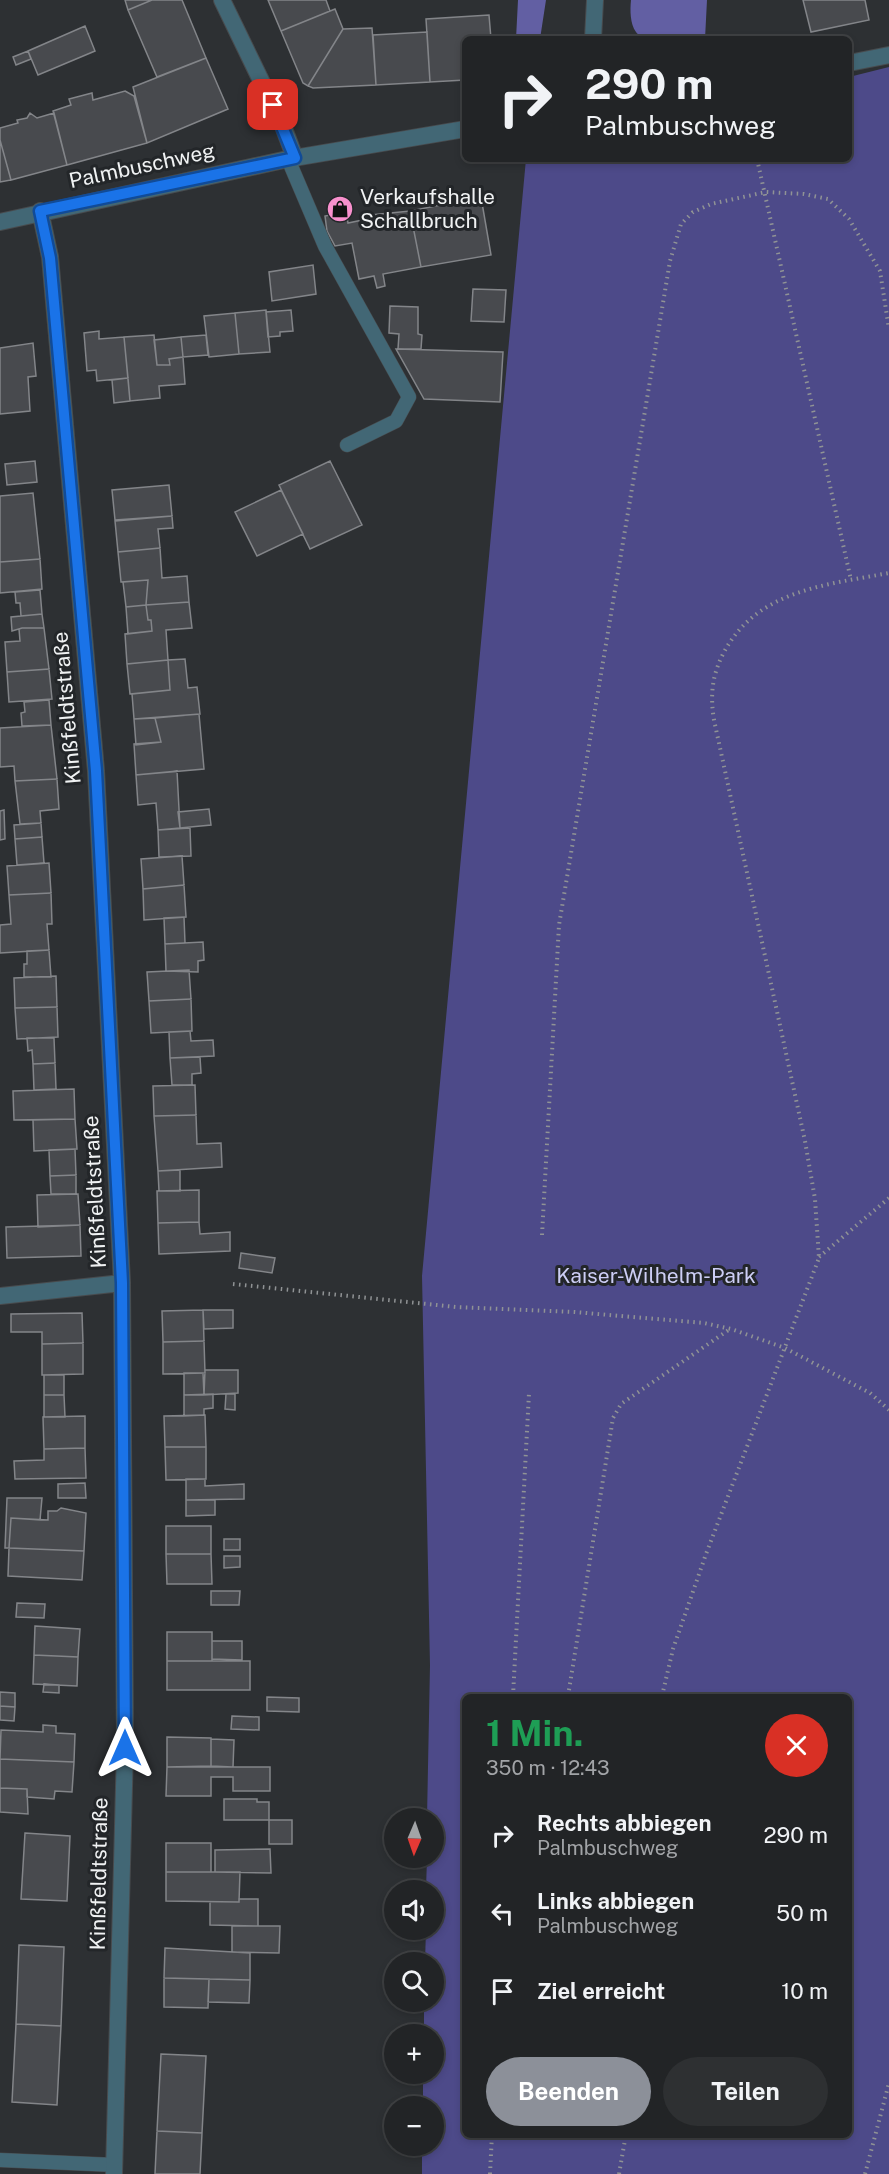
<!DOCTYPE html>
<html lang="de">
<head>
<meta charset="utf-8">
<style>
	body { margin:0; font-family:"Public Sans",sans-serif; background:#2e3032; color:#f1f3f6; height:100vh; display:flex; flex-direction:column; font-size:22px; white-space:nowrap }
	* { box-sizing:border-box; margin:0 }
	p { font-size:20px; color:#a2a4a7 }
	.icon { flex:none; width:33px; height:33px; fill:none; stroke:currentColor; stroke-width:2; stroke-linecap:round; stroke-linejoin:round }
	.map { position:relative; flex:1; overflow:hidden }
	.sheet { position:absolute; left:462px; top:1694px; width:390px; height:444px; display:flex; flex-direction:column; background:#222426; border-radius:9px; box-shadow:0 3px 9px #0003,0 0 0 2px #3f4143 }
	.sheet>* { flex:none }
	.banner { position:absolute; left:462px; top:36px; width:390px; height:126px; border-radius:9px; box-shadow:0 3px 9px #0003,0 0 0 2px #3f4143; background:#222426; color:#f1f3f6; overflow:hidden }
	.needle { width:39px; rotate:182deg }
	.fabs { position:absolute; left:384px; top:1808px; display:grid; gap:12px }
	.fabs a { display:grid; place-items:center; width:60px; height:60px; border-radius:50%; background:#222426; box-shadow:0 3px 9px #0003,0 0 0 2px #3f4143; font-size:30px }
	.pin { position:absolute; display:grid; place-items:center; width:51px; height:51px; color:#fff; margin:-26px; border-radius:12px; box-shadow:0 3px 9px #0006 }
	.me { position:absolute; width:66px; margin:-33px; rotate:0deg; stroke-linejoin:round; filter:drop-shadow(0 0 4px #0008) }
	.turn { display:flex; align-items:center; gap:21px; height:126px; padding:0 24px; font-size:27px }
	.turn .icon { width:78px; height:78px; stroke-width:2.5 }
	.turn b { display:block; font-size:42px; line-height:51px }
	.round { display:grid; place-items:center; flex:none; width:63px; height:63px; border-radius:32px; background:#2e3032 }
	.head { display:flex; align-items:center; justify-content:space-between; height:102px; padding:0 24px }
	h1 { font-size:36px; font-weight:700; line-height:45px; color:#1e9e55 }
	.button { display:flex; gap:12px; margin-top:auto; padding:12px 24px }
	.button a { flex:1; height:69px; border-radius:36px; background:#8c9099; color:#fff; font-size:24px; font-weight:700; line-height:69px; text-align:center }
	.button a+a { background:#2e3032; color:#f1f3f6 }
	ul { padding:0; list-style:none }
	li { display:flex; align-items:center; gap:18px; height:78px; padding:0 24px }
	li div { flex:1 }
	li b { display:block; font-size:22px }
	li em { font-style:normal }
	.map>svg:first-child { display:block }
	.green { fill:#4d4a89; fill-rule:evenodd }
	.forest { fill:#625fa3 }
	.building { fill:#484a4e; stroke:#838589; stroke-width:1.5 }
	.lines { fill:none; stroke-linecap:round; stroke-linejoin:round }
	.service-casing { stroke:#484b4e; stroke-width:15 }
	.minor-casing { stroke:#484b4e; stroke-width:18 }
	.tertiary-casing { stroke:#484b4e; stroke-width:18 }
	.path { stroke:#909395; stroke-width:4; stroke-dasharray:1.5 4.5; stroke-linecap:butt }
	.service { stroke:#426775; stroke-width:14 }
	.minor { stroke:#426775; stroke-width:16 }
	.tertiary { stroke:#426775; stroke-width:16 }
	.route-casing { stroke:#114b97; stroke-width:15 }
	.route { stroke:#1a73e8; stroke-width:10 }
	.labels { text-anchor:middle; stroke-width:6; stroke-linejoin:round; paint-order:stroke }
	.street-label { font-size:21px; fill:#f0f2f3; stroke:#232629 }
	.poi-label { font-size:21px; fill:#f0f2f3; stroke:#232629; text-anchor:start }
	.park-label { font-size:21px; fill:#cdcef5; stroke:#232629 }
</style>
</head>
<body>
<div class="map">
<svg width="889" height="2174" viewBox="0 0 889 2174">
	<rect width="100%" height="100%" fill="#2d3033"/>
	<path class="green" d="M889,67V2174H422V2145H434V2106H423V2073H434V2034H424V2001H434V1962H425L426,1929H434V1890H426L427,1857H434V1818H427L430,1665L422,1276L526,159H849V77ZM465,1696H849V2134H465Z"/>
	<path class="forest" d="M518,0H546L540,39H516Z
		M631,0H707L705,39C690,39 644,44 636,32C630,24 630,10 631,0Z"/>
	<path class="building" d="M125,0H152L128,10Z
		M152,0H182L206,58L157,77L128,10Z
		M268,0H326L330,11L281,31Z
		M803,0H865L869,20L811,32Z
		M335,9L343,29L308,86L303,83L281,31Z
		M489,15L491,39H465V80L430,82L426,19Z
		M85,26L95,51L38,75L28,51Z
		M372,28L376,85L313,88L308,86L343,29Z
		M427,32L430,82L376,85L373,35Z
		M28,51L31,59L16,65L13,57Z
		M206,58L228,109L147,143L133,87Z
		M125,91L134,96L147,143L67,165L53,111L71,105L69,99L92,93L93,100Z
		M30,113L37,118L54,113L67,165L11,180L0,140V128L18,123L17,120L27,118Z
		M0,140L11,180L0,182Z
		M481,197L491,255L421,267L410,211Z
		M410,211L421,267L383,274L385,286L377,288L374,276L359,279L352,243L335,246L327,231L325,216L346,212L348,223L372,218L371,215Z
		M313,265L316,294L272,301L269,272Z
		M473,289L506,290L504,322L471,321Z
		M390,306L418,307V334L422,335L421,349H398L399,334L389,333Z
		M266,310L270,352L239,354L235,313Z
		M291,310L293,331L280,332V336L268,337L266,312Z
		M235,313L239,354L209,357L204,316Z
		M99,331V339L124,337L128,378L97,381L96,370L87,371L84,333Z
		M154,335L157,365H170L169,359L183,357L185,384L159,386L160,398L130,401L124,337Z
		M206,335L208,355L183,357L181,337Z
		M181,337L183,357L169,359L170,365H157L154,340Z
		M33,343L36,376L28,377L30,411L0,414V348Z
		M396,349L503,352L500,402L424,399Z
		M128,378L130,401L114,403L112,380Z
		M35,461L37,482L7,485L5,464Z
		M330,461L362,525L310,549L279,485Z
		M169,485L172,516L115,520L112,490Z
		M281,490L303,534L257,556L235,512Z
		M33,493L40,559L0,562V496Z
		M172,516L173,528L158,529L160,548L118,552L115,521Z
		M160,548L162,578L187,576L189,602L146,605L148,580L121,582L118,552Z
		M40,559L42,589L0,593V562Z
		M148,580L146,605L126,607L123,582Z
		M40,590L42,614L21,616L20,603H16L15,592Z
		M189,602L192,628L166,630L168,660L127,664L125,634L152,631L151,620H148L146,605Z
		M146,605L148,620H151L152,631L128,634L126,607Z
		M42,614L44,628H22L12,631L11,617Z
		M22,628H44L49,669L7,672L5,642L20,641L19,629Z
		M185,659L188,688L197,687L200,714L134,719L132,694L170,690L168,660Z
		M168,660L170,690L130,694L127,664Z
		M49,669L52,699L9,702L7,672Z
		M49,700L51,725L22,726L21,713L25,712L24,702Z
		M199,714L204,769L136,775L134,744L161,742L155,718Z
		M155,718L161,742L136,745L134,719Z
		M51,725L57,779L15,781L14,766L0,767V728Z
		M177,771L180,828L158,830L156,803L138,805L136,775Z
		M57,779L59,809L40,811L41,823L20,824L15,781Z
		M209,809L211,825L180,828L178,812Z
		M4,810L5,839L0,840V811Z
		M41,823L42,837L15,839L14,825Z
		M190,828L191,856L159,857L158,830Z
		M42,837L44,863L17,865L15,839Z
		M182,856L184,885L143,889L141,859Z
		M49,863L51,893L9,895L7,866Z
		M184,885L186,917L144,920L143,889Z
		M51,893L52,924H47L49,950L0,953V925L11,924L9,895Z
		M184,917L185,943L165,944L164,918Z
		M203,942L204,960L198,961V972L166,971L165,944Z
		M49,950L51,977H24V964H27V951Z
		M189,970L191,999L149,1001L147,972Z
		M56,976L57,1007L15,1008L14,978Z
		M191,999L192,1031L151,1033L149,1001Z
		M57,1007L58,1037L17,1039L15,1008Z
		M190,1031L191,1041L213,1040L214,1056L170,1058L169,1032Z
		M27,1038H54L55,1063L33,1064L32,1050L28,1051Z
		M200,1057L201,1073L192,1074V1085H172L170,1058Z
		M55,1063L56,1089L34,1090L33,1064Z
		M195,1085L196,1115L154,1116L153,1086Z
		M74,1089L75,1119L14,1120L13,1091Z
		M196,1115L197,1144L221,1143L222,1167L158,1171L154,1116Z
		M75,1119L77,1149L34,1151L33,1120Z
		M75,1149L76,1175L50,1176L49,1150Z
		M180,1170V1191H159L158,1171Z
		M76,1175V1194H51L50,1176Z
		M199,1190V1222L158,1223L157,1191Z
		M78,1194L80,1225L38,1227L37,1195Z
		M199,1222L200,1234L230,1232V1251L159,1254L158,1223Z
		M80,1225L81,1256L7,1258L6,1227Z
		M241,1253L275,1258L272,1273L239,1268Z
		M203,1310L204,1341L163,1342L162,1311Z
		M203,1310H233V1328L204,1329Z
		M82,1313L83,1343L42,1344V1332H11V1314Z
		M204,1341L205,1373L163,1374V1342Z
		M83,1343V1374L42,1375V1344Z
		M205,1370H238V1393L204,1395Z
		M184,1373H203L204,1395H184Z
		M44,1375H64V1395H44Z
		M213,1394V1408L204,1409V1415L184,1416V1395Z
		M226,1394H235V1410L225,1409Z
		M44,1395H64L65,1417H44Z
		M205,1415L206,1447H165L164,1416Z
		M85,1416V1448L44,1449L43,1417Z
		M165,1447H206V1479L166,1480Z
		M85,1448L86,1478L15,1479L14,1461L44,1460V1449Z
		M186,1479H205V1486L244,1484V1499L186,1500Z
		M85,1483L86,1498H58V1484Z
		M7,1498H42L40,1520L11,1518L9,1548H5Z
		M186,1500H215V1515L186,1516Z
		M61,1508L86,1513L84,1551L9,1548L11,1518L48,1520V1511H57Z
		M166,1526H211V1554H166Z
		M224,1539H240V1550H224Z
		M9,1548L84,1551L82,1580L8,1576Z
		M166,1554H211L212,1584H167Z
		M224,1556H240V1567L224,1568Z
		M211,1591H240L239,1605H211Z
		M17,1603L45,1604L44,1618L16,1617Z
		M35,1626L80,1629L78,1657L34,1655Z
		M167,1632H212V1661H167Z
		M212,1641H242V1660L212,1659Z
		M34,1655L78,1657L77,1686L33,1684Z
		M167,1661H250V1690H167Z
		M44,1684L59,1685V1693L43,1692Z
		M0,1692L15,1693V1707L0,1706Z
		M267,1697L299,1698V1712L267,1711Z
		M0,1706L15,1707L14,1721L0,1720Z
		M232,1716L259,1717V1730L231,1729Z
		M43,1725L56,1726V1733L75,1734L74,1762L0,1759L1,1730L43,1732Z
		M167,1737L211,1738V1766L167,1767Z
		M211,1739L234,1740L233,1767L211,1766Z
		M0,1759L74,1762L72,1792L55,1791L54,1799L27,1797V1789L0,1788Z
		M167,1767H270V1791H233V1777H211V1796H166Z
		M0,1788L27,1789L28,1814L0,1812Z
		M224,1799H257V1802H269V1820H224Z
		M269,1820H292V1844H269Z
		M25,1833L70,1836L67,1901L21,1899Z
		M166,1843H211V1872H166Z
		M270,1849L271,1873L215,1872V1850Z
		M166,1872H240L239,1902L166,1901Z
		M239,1899H258V1926L210,1925V1902H239Z
		M232,1926H280L279,1953L232,1952Z
		M19,1945L64,1947L61,2026L16,2024Z
		M165,1948L250,1953V1980L164,1978Z
		M164,1978L209,1979L208,2008L164,2007Z
		M209,1979L250,1980L249,2003L208,2002Z
		M16,2024L61,2026L57,2105L12,2102Z
		M161,2054L206,2056L202,2133L157,2131Z
		M157,2131L202,2133L200,2174H155Z"/>
	<g class="lines">
		<defs>
			<path id="service" d="M288,159L325,246L409,397L396,421L347,445
				M0,2160L115,2165"/>
			<path id="minor" d="M222,0L283,126L295,158
				M40,211L50,257L96,771L122,1283L125,1748L114,2174
				M0,1296L122,1283"/>
			<path id="tertiary" d="M593,39L595,0
				M849,63L889,55
				M0,222L288,159L465,129"/>
		</defs>
		<use href="#service" class="service-casing"/>
		<use href="#minor" class="minor-casing"/>
		<use href="#tertiary" class="tertiary-casing"/>
		<path class="path" d="M757,159L851,580
			M542,1235L559,925L670,261L681,224L693,212L711,204L766,192L804,194L828,199L849,219L880,271L889,329
			M819,1257L889,1198
			M233,1284L456,1307L574,1312L704,1323L731,1329L785,1348L870,1393L889,1410
			M513,1696L529,1393
			M568,1696L613,1418L621,1404L730,1329
			M662,1696L673,1649L706,1554L819,1258L815,1199L805,1141L714,720C710,695 712,676 723,654C756,590 825,585 889,573
			M490,2174L492,2134
			M619,2174L626,2134
			M865,2174L889,2083"/>
		<use href="#service" class="service"/>
		<use href="#minor" class="minor"/>
		<use href="#tertiary" class="tertiary"/>
	</g>
	<g class="lines">
		<defs>
			<path id="route" d="M125,1748L122,1283L96,771L50,258L40,211L295,158L273,105"/>
		</defs>
		<use href="#route" class="route-casing"/>
		<use href="#route" class="route"/>
	</g>
	<defs>
		<symbol id="shop-disc" viewBox="-11 -11 22 22"><circle r="9.5" fill="#f890cd" stroke="#232629"/><path d="M-5-2.5h2.3a2.7 3.5 0 0 1 5.4 0H5L5.5 6h-11ZM-1.5-2.5h3a1.5 2.3 0 0 0-3 0Z" fill="#111"/></symbol>
	</defs>
	<g fill-rule="evenodd">
		<use href="#shop-disc" x="325" y="194" width="30" height="30"/>
	</g>
	<g class="labels">
		<g class="street-label">
			<text transform="translate(142 166) rotate(-12)" y="7">Palmbuschweg</text>
			<text transform="translate(67 708) rotate(-95)" y="7">Kinßfeldtstraße</text>
			<text transform="translate(95 1192) rotate(-93)" y="7">Kinßfeldtstraße</text>
			<text transform="translate(99 1874) rotate(-89)" y="7">Kinßfeldtstraße</text>
		</g>
		<g class="poi-label">
			<text x="360" y="204">Verkaufshalle<tspan x="360" dy="24">Schallbruch</tspan></text>
		</g>
		<g class="park-label">
			<text x="656" y="1283">Kaiser-Wilhelm-Park</text>
		</g>
	</g>
</svg>
<div class="fabs">
<a><svg class="needle" viewBox="-14 -14 28 28"><path d="M0-13l5 13h-10z" fill="#e53935"/><path d="M0 13l5-13h-10z" fill="#a2a4a7"/></svg></a>
<a><svg class="icon" aria-label="sound" viewBox="0 0 24 24"><path d="M4 9h4l5-4v14l-5-4H4zM17 9q2 3 0 6"/></svg></a>
<a><svg class="icon" aria-label="search" viewBox="0 0 24 24"><circle cx="10" cy="10" r="6"/><path d="M15 15l6 6"/></svg></a>
<a>+</a>
<a>−</a>
</div>
<div class="pin" style="left:273px;top:105px;background:#d93025"><svg class="icon" aria-label="arrive" viewBox="0 0 24 24"><path d="M6 21V4h12l-3 4 3 4H6"/></svg></div>
<svg class="me" style="left:125px;top:1748px" viewBox="-20 -20 40 40"><path d="M0-17L14 15 0 8-14 15z" fill="#1a73e8" stroke="#fff" stroke-width="4"/></svg>
<div class="banner">
<div class="turn"><svg class="icon" aria-label="right" viewBox="0 0 24 24"><path d="M7 20v-9h11M14 6l5 5-5 5"/></svg><div><b>290 m</b>Palmbuschweg</div></div>
</div>
<section class="sheet">
<div class="head"><div><h1>1 Min.</h1><p>350 m · 12:43</p></div><a class="round" style="background:#d93025;color:#fff"><svg class="icon" aria-label="close" viewBox="0 0 24 24"><path d="M6 6l12 12M18 6L6 18"/></svg></a></div>
<ul>
<li><svg class="icon" aria-label="right" viewBox="0 0 24 24"><path d="M7 20v-9h11M14 6l5 5-5 5"/></svg><div><b>Rechts abbiegen</b><p>Palmbuschweg</p></div><em>290 m</em></li>
<li><svg class="icon" aria-label="left" viewBox="0 0 24 24"><path d="M17 20v-9H6M10 6l-5 5 5 5"/></svg><div><b>Links abbiegen</b><p>Palmbuschweg</p></div><em>50 m</em></li>
<li><svg class="icon" aria-label="arrive" viewBox="0 0 24 24"><path d="M6 21V4h12l-3 4 3 4H6"/></svg><div><b>Ziel erreicht</b></div><em>10 m</em></li>
</ul>
<div class="button"><a>Beenden</a><a>Teilen</a></div>
</section>
</div>
</body>
</html>
